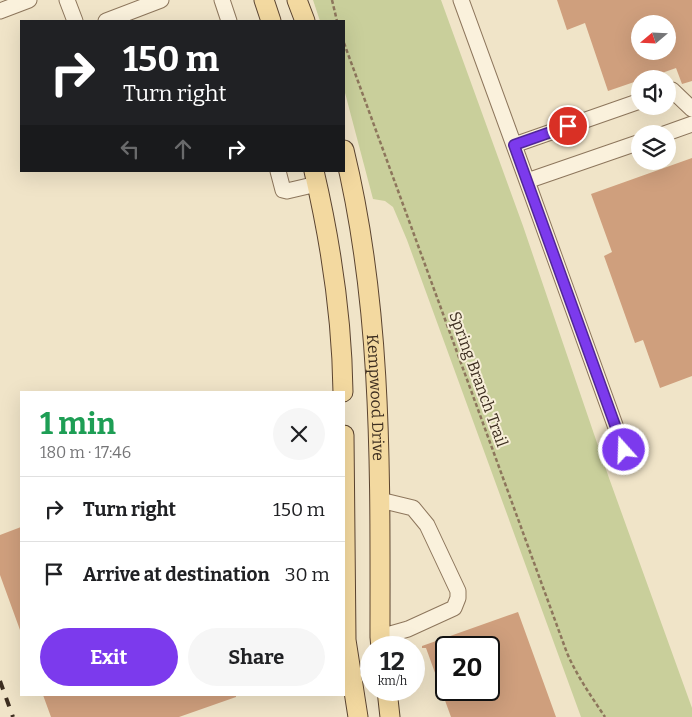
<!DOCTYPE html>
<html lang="en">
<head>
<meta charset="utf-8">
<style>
	body { margin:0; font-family:Bitter,serif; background:#f6f6f6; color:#202124; height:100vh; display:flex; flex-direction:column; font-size:19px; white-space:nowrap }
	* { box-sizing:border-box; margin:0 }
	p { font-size:16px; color:#757577 }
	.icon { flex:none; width:28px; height:28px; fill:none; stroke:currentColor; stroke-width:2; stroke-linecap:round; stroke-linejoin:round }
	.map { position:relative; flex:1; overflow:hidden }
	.drawer { position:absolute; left:20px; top:391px; width:325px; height:305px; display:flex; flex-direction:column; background:#fff; border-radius:0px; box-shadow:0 5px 20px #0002 }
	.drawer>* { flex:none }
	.banner { position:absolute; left:20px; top:20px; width:325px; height:152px; border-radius:0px; box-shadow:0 5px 20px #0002; background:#202124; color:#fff; overflow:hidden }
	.needle { width:32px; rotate:251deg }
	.buttons { position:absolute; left:631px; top:15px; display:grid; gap:10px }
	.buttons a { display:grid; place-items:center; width:45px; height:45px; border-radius:50%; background:#fff; box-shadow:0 5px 20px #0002; font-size:25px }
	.speed { position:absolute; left:360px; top:636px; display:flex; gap:10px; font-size:25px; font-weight:700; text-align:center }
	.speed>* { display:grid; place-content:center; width:65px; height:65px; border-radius:50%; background:#fff; box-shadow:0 5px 20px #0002; line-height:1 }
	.speed small { font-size:12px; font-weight:400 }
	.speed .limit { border:2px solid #111; border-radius:8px; background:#fff; color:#111 }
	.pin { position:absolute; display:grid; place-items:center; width:42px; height:42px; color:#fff; margin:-21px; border:2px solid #fff; border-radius:50%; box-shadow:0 1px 5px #0007 }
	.me { position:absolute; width:55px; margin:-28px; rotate:340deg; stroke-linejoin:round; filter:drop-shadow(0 0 4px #0008) }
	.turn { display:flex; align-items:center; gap:18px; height:105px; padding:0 20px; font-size:22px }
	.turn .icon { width:65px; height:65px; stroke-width:2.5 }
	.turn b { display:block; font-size:35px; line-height:42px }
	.lanes { display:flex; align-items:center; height:48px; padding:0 20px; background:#0003; justify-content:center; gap:25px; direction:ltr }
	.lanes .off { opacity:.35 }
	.round { display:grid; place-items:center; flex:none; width:52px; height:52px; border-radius:26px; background:#f6f6f6 }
	.summary { display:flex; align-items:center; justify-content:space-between; height:85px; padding:0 20px }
	h1 { font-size:30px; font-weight:700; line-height:38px; color:#1e9e55 }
	.primary-button { display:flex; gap:10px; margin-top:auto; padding:10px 20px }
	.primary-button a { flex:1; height:58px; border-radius:30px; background:#7c3aed; color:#fff; font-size:20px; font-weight:700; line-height:58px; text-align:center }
	.primary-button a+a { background:#f6f6f6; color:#202124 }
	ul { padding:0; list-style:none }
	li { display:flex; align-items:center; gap:15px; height:65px; padding:0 20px; border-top:1px solid #e0e0e0 }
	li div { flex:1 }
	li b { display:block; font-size:19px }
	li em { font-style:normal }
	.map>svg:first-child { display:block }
	.green { fill:#c9cf9b }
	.building { fill:#cf9f7d; fill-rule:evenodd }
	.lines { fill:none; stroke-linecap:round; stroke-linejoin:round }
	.minor-casing { stroke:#8d765c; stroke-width:17 }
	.major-casing { stroke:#5b4430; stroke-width:21 }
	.path { stroke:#8d765c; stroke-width:2.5; stroke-dasharray:4 2.5; stroke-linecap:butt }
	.minor { stroke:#faf1dc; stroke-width:15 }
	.major { stroke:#f3d9a0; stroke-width:19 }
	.rail { stroke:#3d2e20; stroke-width:4; stroke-dasharray:9 9; stroke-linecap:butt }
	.route-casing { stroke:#51269a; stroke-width:12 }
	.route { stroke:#7c3aed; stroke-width:9 }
	.labels { text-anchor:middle; stroke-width:4; stroke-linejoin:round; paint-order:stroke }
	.street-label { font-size:16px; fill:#3d2e20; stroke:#f7eed8 }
</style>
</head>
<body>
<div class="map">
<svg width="692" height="717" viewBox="0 0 692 717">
	<rect width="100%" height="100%" fill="#f0e4c8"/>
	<path class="green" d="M313,0H441L523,226L609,478L692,708V717H581L407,240L393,207L385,201L373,199L344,89V21H320Z"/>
	<path class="building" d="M557,0H692V81L682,84L676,68L645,79H640V80L608,91L585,23L567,30ZM640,24H668V51H640Z
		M692,158V376L660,388L643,340L635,343L604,256L612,252L591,194Z
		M21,527V630H20L0,575V535Z
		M518,612L556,717H451L426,648H422V646ZM446,648H489V690H446Z
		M43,695H236V697L179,717H51Z"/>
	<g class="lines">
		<defs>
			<path id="minor" d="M67,0L75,21
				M222,0L229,21
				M461,0L527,181L640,142
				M0,11L29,0
				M106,21L161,0
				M668,91L672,90L692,109
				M664,134L692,124
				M514,145L640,101
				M278,171L283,190L287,191L317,184
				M527,181L624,450
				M380,637L408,629L454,608L458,598V591L427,525L413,508L380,500"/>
			<g id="major">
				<path d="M264,0L271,21"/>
				<path d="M297,0L305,21"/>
				<path id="s1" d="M344,150C383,310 380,474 380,637L381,648"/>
				<path d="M314,171C331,244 342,318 343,392"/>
				<path d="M344,435L346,640L358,717"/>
				<path d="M387,690L390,717"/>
			</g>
		</defs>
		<use href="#minor" class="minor-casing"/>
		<use href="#major" class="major-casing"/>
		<path class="path" d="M332,0L337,21
			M344,43L567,653C577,676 591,696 605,717"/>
		<use href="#minor" class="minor"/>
		<use href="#major" class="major"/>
		<path class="rail" d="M0,681L13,717"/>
	</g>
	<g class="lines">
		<defs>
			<path id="route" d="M568,126L514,145L624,450"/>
		</defs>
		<use href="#route" class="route-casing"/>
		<use href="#route" class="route"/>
	</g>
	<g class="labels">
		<g class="street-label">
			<text transform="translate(479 379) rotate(70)" y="6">Spring Branch Trail</text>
			<text dy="6" stroke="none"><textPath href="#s1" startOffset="250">Kempwood Drive</textPath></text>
		</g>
	</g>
</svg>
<div class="buttons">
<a><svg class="needle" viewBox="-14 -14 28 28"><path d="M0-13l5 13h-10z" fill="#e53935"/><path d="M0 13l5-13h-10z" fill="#757577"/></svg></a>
<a><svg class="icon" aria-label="sound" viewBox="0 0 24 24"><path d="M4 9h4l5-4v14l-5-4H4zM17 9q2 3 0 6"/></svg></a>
<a><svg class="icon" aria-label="layers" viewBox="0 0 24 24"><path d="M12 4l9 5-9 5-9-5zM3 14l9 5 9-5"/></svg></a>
</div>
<div class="speed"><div>12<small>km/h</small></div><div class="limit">20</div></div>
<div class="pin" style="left:568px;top:126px;background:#d93025"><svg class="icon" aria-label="arrive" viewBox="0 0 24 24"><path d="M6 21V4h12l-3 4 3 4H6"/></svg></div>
<svg class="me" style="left:624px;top:450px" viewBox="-20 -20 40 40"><circle r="17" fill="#7c3aed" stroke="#fff" stroke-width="3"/><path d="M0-11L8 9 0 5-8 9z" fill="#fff"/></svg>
<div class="banner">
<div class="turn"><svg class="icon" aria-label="right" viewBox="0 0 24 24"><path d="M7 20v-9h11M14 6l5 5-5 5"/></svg><div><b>150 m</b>Turn right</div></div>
<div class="lanes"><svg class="icon off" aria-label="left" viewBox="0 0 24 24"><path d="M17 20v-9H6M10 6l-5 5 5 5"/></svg><svg class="icon off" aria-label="ahead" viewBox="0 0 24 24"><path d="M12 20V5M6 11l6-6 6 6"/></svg><svg class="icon" aria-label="right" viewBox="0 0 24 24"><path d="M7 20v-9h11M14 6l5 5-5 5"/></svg></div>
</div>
<section class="drawer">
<div class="summary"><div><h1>1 min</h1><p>180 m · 17:46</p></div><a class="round"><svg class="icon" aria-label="close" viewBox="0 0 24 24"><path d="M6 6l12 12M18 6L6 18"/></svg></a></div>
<ul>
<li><svg class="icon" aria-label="right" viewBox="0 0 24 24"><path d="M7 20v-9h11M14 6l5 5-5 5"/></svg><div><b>Turn right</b></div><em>150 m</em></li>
<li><svg class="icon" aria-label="arrive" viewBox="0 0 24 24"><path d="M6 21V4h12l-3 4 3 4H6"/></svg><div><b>Arrive at destination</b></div><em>30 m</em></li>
</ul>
<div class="primary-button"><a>Exit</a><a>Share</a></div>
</section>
</div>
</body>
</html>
